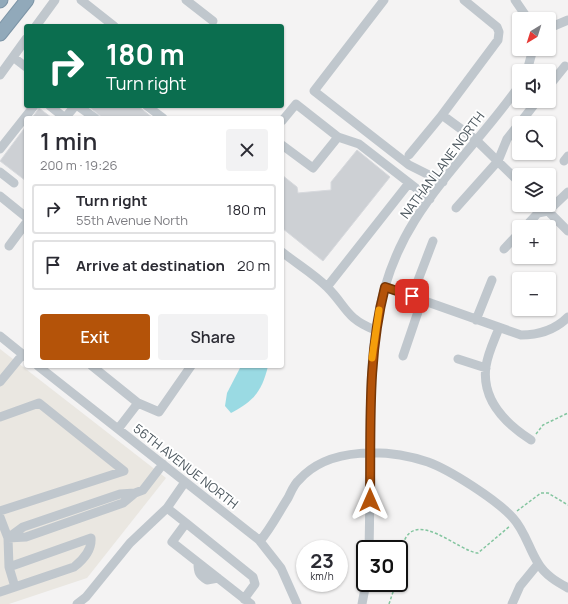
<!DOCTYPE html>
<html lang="en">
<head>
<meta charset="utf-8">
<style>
	body { margin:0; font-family:Manrope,sans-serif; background:#f2f2f3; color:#2b2b33; height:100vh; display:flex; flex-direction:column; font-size:15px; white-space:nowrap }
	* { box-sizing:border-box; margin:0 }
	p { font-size:13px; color:#7c7c81 }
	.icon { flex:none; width:22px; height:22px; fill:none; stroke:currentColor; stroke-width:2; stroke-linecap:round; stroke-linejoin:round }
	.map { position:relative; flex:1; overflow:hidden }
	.sheet { position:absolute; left:24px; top:116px; width:260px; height:252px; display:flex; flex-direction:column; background:#fff; border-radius:4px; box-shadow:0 1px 3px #0004 }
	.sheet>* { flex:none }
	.guide { position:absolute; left:24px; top:24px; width:260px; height:84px; border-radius:4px; box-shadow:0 1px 3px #0004; background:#0b6e4f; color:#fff; overflow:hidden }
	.needle { width:26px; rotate:218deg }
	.controls { position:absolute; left:512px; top:12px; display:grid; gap:8px }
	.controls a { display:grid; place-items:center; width:44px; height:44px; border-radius:4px; background:#fff; box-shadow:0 1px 3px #0004; font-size:20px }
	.speed { position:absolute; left:296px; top:540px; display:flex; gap:8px; font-size:20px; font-weight:700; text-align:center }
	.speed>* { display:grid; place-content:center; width:52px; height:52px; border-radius:50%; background:#fff; box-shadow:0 1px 3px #0004; line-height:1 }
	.speed small { font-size:10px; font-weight:400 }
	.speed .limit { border:2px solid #111; border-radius:6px; background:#fff; color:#111 }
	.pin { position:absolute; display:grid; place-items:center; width:34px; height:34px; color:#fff; margin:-17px; border-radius:8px; box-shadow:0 2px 6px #0006 }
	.me { position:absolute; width:44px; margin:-22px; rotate:0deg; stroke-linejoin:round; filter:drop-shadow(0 0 3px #0008) }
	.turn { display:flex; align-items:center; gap:14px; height:84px; padding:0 16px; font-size:18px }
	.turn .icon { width:52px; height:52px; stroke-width:2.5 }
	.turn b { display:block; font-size:28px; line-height:34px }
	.round { display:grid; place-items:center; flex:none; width:42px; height:42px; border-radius:4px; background:#f2f2f3 }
	.summary { display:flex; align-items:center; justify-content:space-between; height:68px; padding:0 16px }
	h1 { font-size:24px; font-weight:600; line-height:30px }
	.action { display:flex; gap:8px; margin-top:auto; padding:8px 16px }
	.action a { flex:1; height:46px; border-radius:4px; background:#b45309; color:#fff; font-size:16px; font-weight:600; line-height:46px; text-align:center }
	.action a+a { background:#f2f2f3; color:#2b2b33 }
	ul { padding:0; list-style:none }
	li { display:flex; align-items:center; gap:12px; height:50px; margin:0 8px 6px; padding:0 8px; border:2px solid #e1e1e2; border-radius:4px }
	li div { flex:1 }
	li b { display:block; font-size:15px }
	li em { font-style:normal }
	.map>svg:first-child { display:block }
	.commercial { fill:#eae7e1 }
	.water { fill:#9adae3 }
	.building { fill:#cdd0d4; stroke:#d7d9dd }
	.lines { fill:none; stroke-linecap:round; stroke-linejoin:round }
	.highway-casing { stroke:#7c94a6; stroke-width:15 }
	.path { stroke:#83c59f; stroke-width:1.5; stroke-dasharray:3 2; stroke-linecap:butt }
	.minor { stroke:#c0c7cd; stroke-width:9 }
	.highway { stroke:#91a9ba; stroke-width:13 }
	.route-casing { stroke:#753606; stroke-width:10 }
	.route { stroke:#b45309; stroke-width:7 }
	.slow { stroke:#f59e0b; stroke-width:7 }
	.labels { text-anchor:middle; stroke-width:4; stroke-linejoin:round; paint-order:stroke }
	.street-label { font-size:13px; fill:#4c575e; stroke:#fff }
</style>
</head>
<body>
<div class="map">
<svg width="568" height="604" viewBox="0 0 568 604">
	<rect width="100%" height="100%" fill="#f4f3f3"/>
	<path class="commercial" d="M0,349L166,478L87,578L9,604H0Z"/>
	<path class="water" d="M241,366H268C262,391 254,401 231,413L225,406L227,393Z"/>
	<path class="building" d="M88,106H138L153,118H103Z
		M39,108L52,118H32Z
		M26,126V181L0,161Z
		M357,150L390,177L323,261L282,228V175L297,187L298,193L331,190V182Z"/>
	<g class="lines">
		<defs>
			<path id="highway" d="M0,1L1,0
				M0,34L27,0"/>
		</defs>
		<use href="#highway" class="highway-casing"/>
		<path class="path" d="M536,434L543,425L568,413
			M517,511L541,493H548L568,505
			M399,569C401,561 400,552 403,544C415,507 459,552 478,553L510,526
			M389,604L396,583"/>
		<path class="minor" d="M81,0L114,26
			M186,0L213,21
			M384,0L314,91L409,165L443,182
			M464,0L497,27L499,32L498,40L442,115L476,140L519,182
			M515,0L528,19
			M36,26L55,0
			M549,28L568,20
			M13,57L26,67
			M527,71L533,49
			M0,75L26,39
			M549,86L565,66
			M50,106L65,118L75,106
			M78,106L95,118
			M147,106L163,118
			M282,121L296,104L338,137L359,144L430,199
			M520,123L537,101
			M282,145L313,168L338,137
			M0,149L34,106
			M409,155L442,115
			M564,161L568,156
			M0,172L14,183
			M0,196L26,217
			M542,205L568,231
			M456,208L498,161L507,139L519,124
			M548,211L568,192
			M525,227L538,213L548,211
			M9,246L26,223
			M504,249L519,233
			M282,252C297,264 314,274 327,287C347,307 345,318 375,330
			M327,287L409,183
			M385,287L521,335C540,335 555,330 568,317
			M412,296L433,241
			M476,320L492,280
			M499,328C494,341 488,353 486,366C481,400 506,424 531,440
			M0,336L26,357
			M403,356L422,300
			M458,359L486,368
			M38,366L259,540L281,568L297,604
			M92,366L138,403L118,429
			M0,382L23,354
			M138,403L159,412L191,366
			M0,417L39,403L124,471L0,511
			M167,508L186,523L172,542L251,604
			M0,517L8,538L9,567L15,587L0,592
			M186,523L253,577L255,584L244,599
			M8,538L26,537L123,503L135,493L143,490L163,464
			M8,538L23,527L120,494L135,493
			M260,541C271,528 279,512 288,498C291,492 294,484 299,480C329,446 388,449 428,462C450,470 497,500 513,518C525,531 529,549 538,563C545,575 557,582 568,588
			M369,549C370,511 370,472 370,434C371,356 372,288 415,220C445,172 487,132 519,86
			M198,563C198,572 199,575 207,580L218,578
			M9,567L91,538C92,550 83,560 74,567L15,587
			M77,604L86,597L130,543L167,508L185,482
			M362,604L366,583
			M512,604L520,586L538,564"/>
		<use href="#highway" class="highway"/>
	</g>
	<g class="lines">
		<defs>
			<path id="route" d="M370,500C371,428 367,357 385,287L412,296"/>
		</defs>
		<use href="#route" class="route-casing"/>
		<use href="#route" class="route"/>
		<path class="slow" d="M372,358L379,310"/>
	</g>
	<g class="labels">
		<g class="street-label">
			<text transform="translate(442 165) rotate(-53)" y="5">NATHAN LANE NORTH</text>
			<text transform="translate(186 466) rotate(38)" y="5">56TH AVENUE NORTH</text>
		</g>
	</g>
</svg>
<div class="controls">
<a><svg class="needle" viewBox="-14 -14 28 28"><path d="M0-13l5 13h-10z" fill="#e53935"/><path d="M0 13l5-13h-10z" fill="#7c7c81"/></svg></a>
<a><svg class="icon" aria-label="sound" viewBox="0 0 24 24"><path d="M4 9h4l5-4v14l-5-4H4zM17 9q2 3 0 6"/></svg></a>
<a><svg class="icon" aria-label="search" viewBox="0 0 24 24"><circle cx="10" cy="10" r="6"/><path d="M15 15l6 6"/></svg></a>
<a><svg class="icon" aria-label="layers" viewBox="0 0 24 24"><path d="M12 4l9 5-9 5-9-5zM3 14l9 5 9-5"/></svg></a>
<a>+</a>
<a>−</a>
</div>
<div class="speed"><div>23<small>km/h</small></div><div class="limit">30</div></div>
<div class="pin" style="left:412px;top:296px;background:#d93025"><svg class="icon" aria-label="arrive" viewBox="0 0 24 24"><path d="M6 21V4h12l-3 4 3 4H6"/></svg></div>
<svg class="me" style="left:370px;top:500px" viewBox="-20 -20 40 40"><path d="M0-17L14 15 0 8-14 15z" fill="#b45309" stroke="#fff" stroke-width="4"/></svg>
<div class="guide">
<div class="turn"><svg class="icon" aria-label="right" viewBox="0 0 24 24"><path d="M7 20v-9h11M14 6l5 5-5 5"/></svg><div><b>180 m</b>Turn right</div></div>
</div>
<section class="sheet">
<div class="summary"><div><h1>1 min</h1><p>200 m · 19:26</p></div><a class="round"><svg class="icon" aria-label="close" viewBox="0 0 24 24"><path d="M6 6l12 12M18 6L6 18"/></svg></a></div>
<ul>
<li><svg class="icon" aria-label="right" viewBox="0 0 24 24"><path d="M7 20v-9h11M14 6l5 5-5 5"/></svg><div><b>Turn right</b><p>55th Avenue North</p></div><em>180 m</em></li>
<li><svg class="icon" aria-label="arrive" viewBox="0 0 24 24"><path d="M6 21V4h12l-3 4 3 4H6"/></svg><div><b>Arrive at destination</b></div><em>20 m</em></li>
</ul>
<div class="action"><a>Exit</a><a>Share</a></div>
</section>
</div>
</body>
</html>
